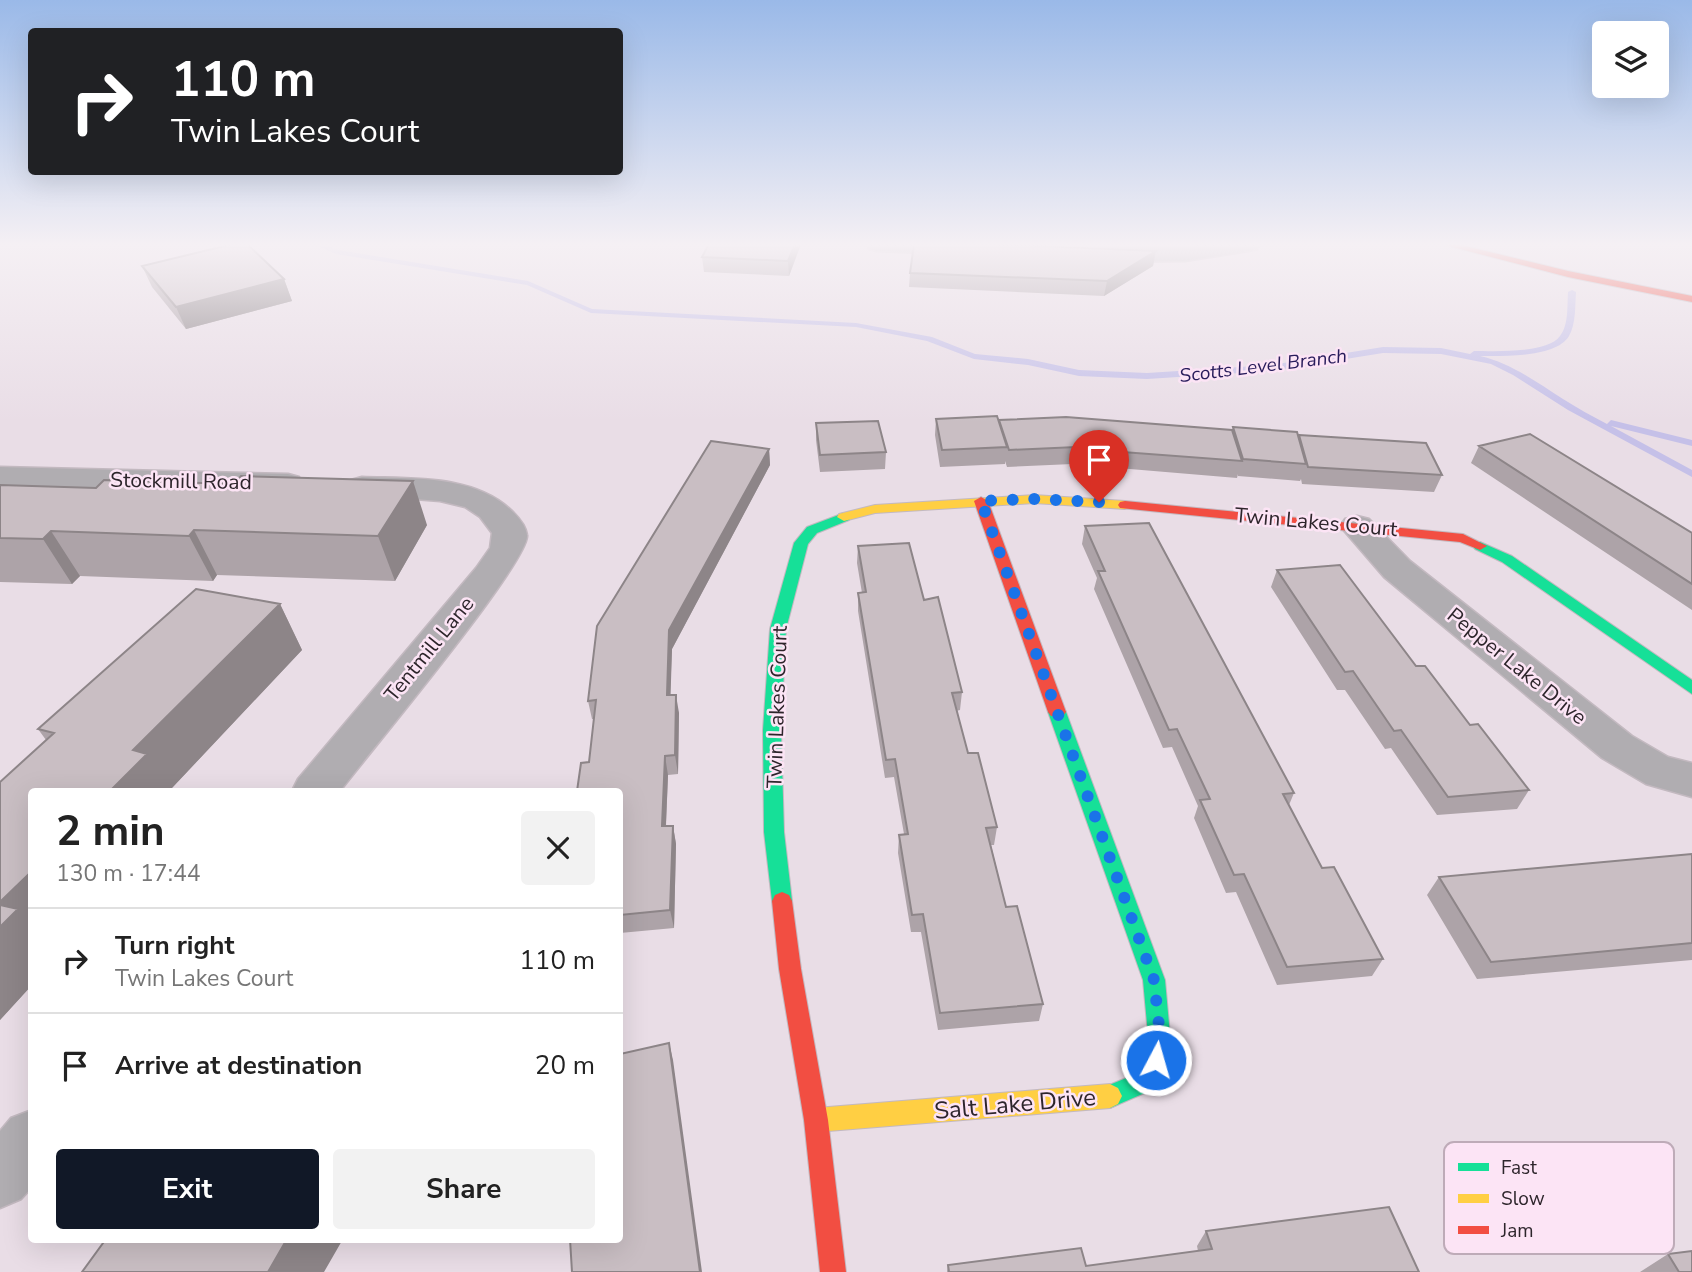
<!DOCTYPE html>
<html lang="en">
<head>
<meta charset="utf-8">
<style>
	body { margin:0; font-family:"Nunito Sans",sans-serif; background:#f2f2f2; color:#222; height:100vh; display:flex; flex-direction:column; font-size:26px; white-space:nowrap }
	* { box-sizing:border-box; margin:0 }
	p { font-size:23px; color:#767676 }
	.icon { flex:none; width:38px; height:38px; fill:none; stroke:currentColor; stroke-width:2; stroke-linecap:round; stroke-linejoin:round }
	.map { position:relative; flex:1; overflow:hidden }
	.drawer { position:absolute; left:28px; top:788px; width:595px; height:455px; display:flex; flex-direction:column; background:#fff; border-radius:7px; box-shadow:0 7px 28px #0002 }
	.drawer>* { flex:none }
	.top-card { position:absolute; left:28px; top:28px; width:595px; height:147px; border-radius:7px; box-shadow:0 7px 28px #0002; background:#202124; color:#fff; overflow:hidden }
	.buttons { position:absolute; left:1592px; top:21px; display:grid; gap:14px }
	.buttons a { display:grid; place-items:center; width:77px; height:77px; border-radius:7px; background:#fff; box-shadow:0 7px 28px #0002; font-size:35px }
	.pin { position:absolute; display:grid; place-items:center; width:60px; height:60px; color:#fff; margin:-72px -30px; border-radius:50% 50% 50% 0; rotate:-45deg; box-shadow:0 0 7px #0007 }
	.pin .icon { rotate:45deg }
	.me { position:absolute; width:77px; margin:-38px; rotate:6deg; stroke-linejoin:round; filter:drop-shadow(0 0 5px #0008) }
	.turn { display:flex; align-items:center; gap:24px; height:147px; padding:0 28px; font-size:32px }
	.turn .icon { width:91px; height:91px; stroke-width:2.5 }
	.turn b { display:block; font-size:49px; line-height:60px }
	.round { display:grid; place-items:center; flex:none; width:74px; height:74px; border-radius:7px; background:#f2f2f2 }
	.overview { display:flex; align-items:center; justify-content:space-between; height:119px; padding:0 28px }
	h1 { font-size:42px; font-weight:700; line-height:52px }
	.cta { display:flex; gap:14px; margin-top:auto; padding:14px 28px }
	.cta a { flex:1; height:80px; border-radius:7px; background:#111827; color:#fff; font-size:28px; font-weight:700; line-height:80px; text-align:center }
	.cta a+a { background:#f2f2f2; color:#222 }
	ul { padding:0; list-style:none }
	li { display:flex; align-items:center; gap:21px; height:105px; padding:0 28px; border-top:2px solid #e0e0e0 }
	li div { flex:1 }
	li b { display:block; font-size:26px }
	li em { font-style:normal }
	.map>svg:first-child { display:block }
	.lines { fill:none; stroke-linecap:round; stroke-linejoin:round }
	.stream { fill:#c5c0e8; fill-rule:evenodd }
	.street-casing { stroke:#c3b9c0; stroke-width:3 }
	.fast-casing { stroke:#c3b9c0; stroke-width:2 }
	.slow-casing { stroke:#c3b9c0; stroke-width:2 }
	.jam-casing { stroke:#c3b9c0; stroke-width:2 }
	.street { fill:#b0adb1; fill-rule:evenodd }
	.fast { fill:#16e098; fill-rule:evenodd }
	.slow { fill:#ffcf43; fill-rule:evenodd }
	.jam { fill:#f24e42; fill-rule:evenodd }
	.wall { fill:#ada3a8 }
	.shaded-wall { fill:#8d8588 }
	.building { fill:#c9bec3; stroke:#8d8588; stroke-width:2 }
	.route { stroke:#1a73e8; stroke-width:12; stroke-dasharray:0 21.6 }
	.labels { text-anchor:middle; stroke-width:5; stroke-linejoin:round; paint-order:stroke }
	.far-water-label { font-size:19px; font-style:italic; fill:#281c5b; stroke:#fce4f5 }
	.street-label { font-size:21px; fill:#2d252b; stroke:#fce4f5 }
	.near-street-label { font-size:24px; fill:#2d252b; stroke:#fce4f5 }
	.key { fill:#fce4f5; stroke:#beabb8; stroke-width:2 }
	.key-label { font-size:19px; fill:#2d252b }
</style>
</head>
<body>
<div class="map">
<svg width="1692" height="1272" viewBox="0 0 1692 1272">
	<rect width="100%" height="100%" fill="#e9dde6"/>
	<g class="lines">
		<path class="stream" d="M313,244H323L338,250L528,281L592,309L856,323L932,337L975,354L1028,359L1079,370L1147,373L1271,365L1383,347L1441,348L1470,354L1474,351C1494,351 1547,354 1560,336C1569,325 1567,305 1568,292L1572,290L1576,292C1575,306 1576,324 1569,336C1556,358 1502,356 1480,356C1511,363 1536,382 1563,399C1577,408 1592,416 1607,424L1611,420L1692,440V446L1611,426L1692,470V477L1568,410L1513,375L1491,364L1441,354L1383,353L1271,371L1147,379L1079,376L1028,365L974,359L927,341L856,327L591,313L527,285L336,254Z"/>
		<defs>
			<path id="street" d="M866,244H973L975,248L972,253L964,255L877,251L869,249Z
				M1204,244H1260L1257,249L1249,251L1185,261L1101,262L1093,260L1090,255L1093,250L1101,248L1185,247Z
				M0,467L288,474L299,477L304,484L299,491L288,494L0,487Z
				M362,477C412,479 475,474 513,512C519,518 526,526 527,535C531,560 365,758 340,791H292L298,779L476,568L490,548L492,533L480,517L465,507L440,501L351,494L346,487L351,480Z
				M1357,516L1369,519L1410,561L1632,736L1668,757L1692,763V797L1646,784L1602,758L1384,577L1340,526L1345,519Z
				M32,1110V1187L21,1199L0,1208V1131L11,1118Z"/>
			<path id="fast" d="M844,513L849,514L851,517L849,520L817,533L808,544L786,629L781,730L784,832L792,901L789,907L782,910L775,907L772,901L764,832L763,730L770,629L794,543L807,527Z
				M1480,542L1512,556L1692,680V694L1502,562L1475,549L1473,546Z
				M1057,706L1063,708L1066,712L1165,980L1170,1035L1162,1069L1147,1092L1110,1108L1102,1104L1098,1096L1102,1088L1131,1076L1143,1057L1148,1035L1143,980L1048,712L1051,708Z"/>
			<path id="slow" d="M1034,495L1125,501L1132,505L1125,509L1034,503L875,513L844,521L837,517L839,514L875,505Z
				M1110,1084L1118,1088L1122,1096L1118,1104L1110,1108L816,1132L808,1128L804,1120L808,1112L816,1108Z"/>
			<path id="jam" d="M1441,244H1457L1568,271L1692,296V302L1568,277Z
				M981,497L988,501L1066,712L1063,716H1051L1048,712L974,501Z
				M1125,501L1463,534L1487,546L1480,550L1460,542L1120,508L1118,505L1120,502Z
				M782,892L789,895L792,901L801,969L828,1120L846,1272H820L804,1120L779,969L772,901L775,895Z"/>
		</defs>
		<use href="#street" class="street-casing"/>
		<use href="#fast" class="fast-casing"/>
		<use href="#slow" class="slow-casing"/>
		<use href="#jam" class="jam-casing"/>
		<use href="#street" class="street"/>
		<use href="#fast" class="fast"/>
		<use href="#slow" class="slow"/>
		<use href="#jam" class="jam"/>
	</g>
	<path class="wall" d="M709,244H801L789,276L704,272L702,257Z
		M1156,251L1153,266L1104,296L909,287L910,273Z
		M142,266L284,279L292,301L186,329L152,287Z
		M936,419L1232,431L1233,427L1298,437L1299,435L1442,475L1434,492L1302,484L1301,479L1300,481L1238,476V474L1237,478L1106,467L1095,466V463L1007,467L1005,461V464L940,467L935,435Z
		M816,423L886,452L885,469L820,472L816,440Z
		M1479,446L1692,533V610L1471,463Z
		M769,449L770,465L672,649L670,695L679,713L678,774L668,775L666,826H673L676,844L674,928L620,933V791L589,762L594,719H592L588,701Z
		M0,485L427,525L395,581L217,575L213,581L80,576L72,584L0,582Z
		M1085,526L1294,793L1289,805L1322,868L1383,959L1372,976L1277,985L1236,892L1226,893L1194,818L1198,806L1172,747L1163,748L1094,589L1097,578L1082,544Z
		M858,546L924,600L962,692L960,710L956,711L968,753L997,827L994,845H991L1006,907L1043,1004L1039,1021L938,1030L921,932H911L898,853L899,835L904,834L894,777L885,778L858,611V593H862L857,563Z
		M1277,570L1416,666L1529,790L1517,809L1437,815L1391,748L1385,749L1345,690H1337L1271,587Z
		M196,589L280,604L302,650L171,789L172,791H32V985L0,1020V782L46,740L38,729Z
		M1692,854V960L1477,979L1427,895L1439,877Z
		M1206,1231L1419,1272H947L948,1265L1086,1266L1198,1251L1197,1246Z
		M1668,1254L1692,1272H1640Z"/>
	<path class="shaded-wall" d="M795,244H801L789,276L788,261Z
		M1156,251L1153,266L1104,296L1107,281Z
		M284,279L292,301L186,329L176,307Z
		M769,449L770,465L672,649L670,713L667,695L669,630Z
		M413,481L427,525L395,581L378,536Z
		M194,530L217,575L213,581L189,536Z
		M51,531L80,576L72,584L43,539Z
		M280,604L302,650L171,789L172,791H110L133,750Z
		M676,695L679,713L678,774L675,755Z
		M665,756L668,775L665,845L662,826Z
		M673,826L676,844L674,928L670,910Z
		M32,871V985L0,1020V902Z
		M669,1043L673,1060L702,1272H700Z
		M287,1239H343L324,1272H268Z"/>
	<path class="building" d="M233,244H247L284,279L176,307L142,266Z
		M709,244H795L788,261L702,257Z
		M914,244H991L1156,251L1107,281L910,273Z
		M997,416L1007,447L942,450L936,419Z
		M1066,417L1232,430L1242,461L1109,451L1098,449V446L1009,450L999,420Z
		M878,421L886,452L820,455L816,423Z
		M1233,427L1297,432L1306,464L1243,459Z
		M1530,434L1692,533V584L1479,446Z
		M1299,435L1426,443L1442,475L1308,467Z
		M711,441L769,449L669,630L667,695H676L675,755L665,756L662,826H673L670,910L620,915V791H577L581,763L589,762L596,700L588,701L597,626Z
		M241,476L413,481L378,536L194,530L189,536L51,531L43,539L0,538V485L96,488L104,480L234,484Z
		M1149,523L1294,793L1283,794L1322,868L1334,867L1383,959L1287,967L1244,874L1234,875L1200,800L1210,799L1177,729L1169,730L1098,571H1105L1085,526Z
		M909,543L924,600L938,597L962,692L952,693L968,753H978L997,827L986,828L1006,907L1017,906L1043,1004L940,1013L923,914L912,915L899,835L908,834L895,759L886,760L858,593L866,592L858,546Z
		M1340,565L1416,666H1425L1470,725L1478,724L1529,790L1448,797L1401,730L1394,731L1353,671L1345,672L1277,570Z
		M196,589L280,604L133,750L147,754L110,791H32V871L0,902V782L54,733L38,729Z
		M1692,854V943L1491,962L1439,877Z
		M0,905L18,909L0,927Z
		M669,1043L700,1272H572L570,1239H620V1054Z
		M1389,1207L1419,1272H949L948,1265L1081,1248L1086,1266L1212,1249L1206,1231Z
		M106,1239H287L268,1272H82Z
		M1692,1251V1272H1679L1668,1254Z"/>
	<linearGradient id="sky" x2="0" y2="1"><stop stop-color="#9ab9e8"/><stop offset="0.58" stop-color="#f5f0f4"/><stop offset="1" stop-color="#f5f0f4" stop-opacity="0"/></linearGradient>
	<rect width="1692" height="422" fill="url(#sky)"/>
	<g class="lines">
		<path class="route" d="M1099,502L1034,499L981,501L1154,980L1160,1035L1156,1060"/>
	</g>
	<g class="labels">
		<g class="far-water-label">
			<text transform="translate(1263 365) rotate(-7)" y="7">Scotts Level Branch</text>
		</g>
		<g class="street-label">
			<text transform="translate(181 481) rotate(1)" y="7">Stockmill Road</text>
			<text transform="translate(1316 522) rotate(5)" y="7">Twin Lakes Court</text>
			<text transform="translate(429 649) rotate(-51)" y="7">Tentmill Lane</text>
			<text transform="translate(1517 666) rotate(39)" y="7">Pepper Lake Drive</text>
			<text transform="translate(777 707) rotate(-88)" y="7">Twin Lakes Court</text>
		</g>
		<g class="near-street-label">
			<text transform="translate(1015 1104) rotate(-5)" y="8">Salt Lake Drive</text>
		</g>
	</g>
	<rect x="1444" y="1142" width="230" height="112" rx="10" class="key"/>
	<rect x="1458" y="1163" width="31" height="8" fill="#16e098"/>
	<rect x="1458" y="1194" width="31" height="9" fill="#ffcf43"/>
	<rect x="1458" y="1226" width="31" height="8" fill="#f24e42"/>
	<g class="key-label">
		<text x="1501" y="1174">Fast</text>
		<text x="1501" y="1205">Slow</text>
		<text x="1501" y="1237">Jam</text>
	</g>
</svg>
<div class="buttons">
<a><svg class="icon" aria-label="layers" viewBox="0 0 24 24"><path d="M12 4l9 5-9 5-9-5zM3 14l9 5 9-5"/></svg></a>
</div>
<div class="pin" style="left:1099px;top:502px;background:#d93025"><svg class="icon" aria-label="arrive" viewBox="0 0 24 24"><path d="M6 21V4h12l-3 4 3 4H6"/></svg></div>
<svg class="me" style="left:1156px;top:1060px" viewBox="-20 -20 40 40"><circle r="17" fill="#1a73e8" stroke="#fff" stroke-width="3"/><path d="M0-11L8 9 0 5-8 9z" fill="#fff"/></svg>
<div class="top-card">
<div class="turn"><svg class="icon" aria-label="right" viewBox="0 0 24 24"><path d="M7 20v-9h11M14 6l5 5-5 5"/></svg><div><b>110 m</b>Twin Lakes Court</div></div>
</div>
<section class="drawer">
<div class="overview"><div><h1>2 min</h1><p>130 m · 17:44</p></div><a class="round"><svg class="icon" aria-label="close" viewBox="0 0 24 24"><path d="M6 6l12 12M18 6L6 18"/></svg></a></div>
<ul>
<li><svg class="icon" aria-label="right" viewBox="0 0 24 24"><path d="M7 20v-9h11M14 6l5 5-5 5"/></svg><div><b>Turn right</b><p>Twin Lakes Court</p></div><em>110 m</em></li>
<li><svg class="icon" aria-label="arrive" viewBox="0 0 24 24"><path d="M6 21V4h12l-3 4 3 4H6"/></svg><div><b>Arrive at destination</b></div><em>20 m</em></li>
</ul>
<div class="cta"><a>Exit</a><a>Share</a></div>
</section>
</div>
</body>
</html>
